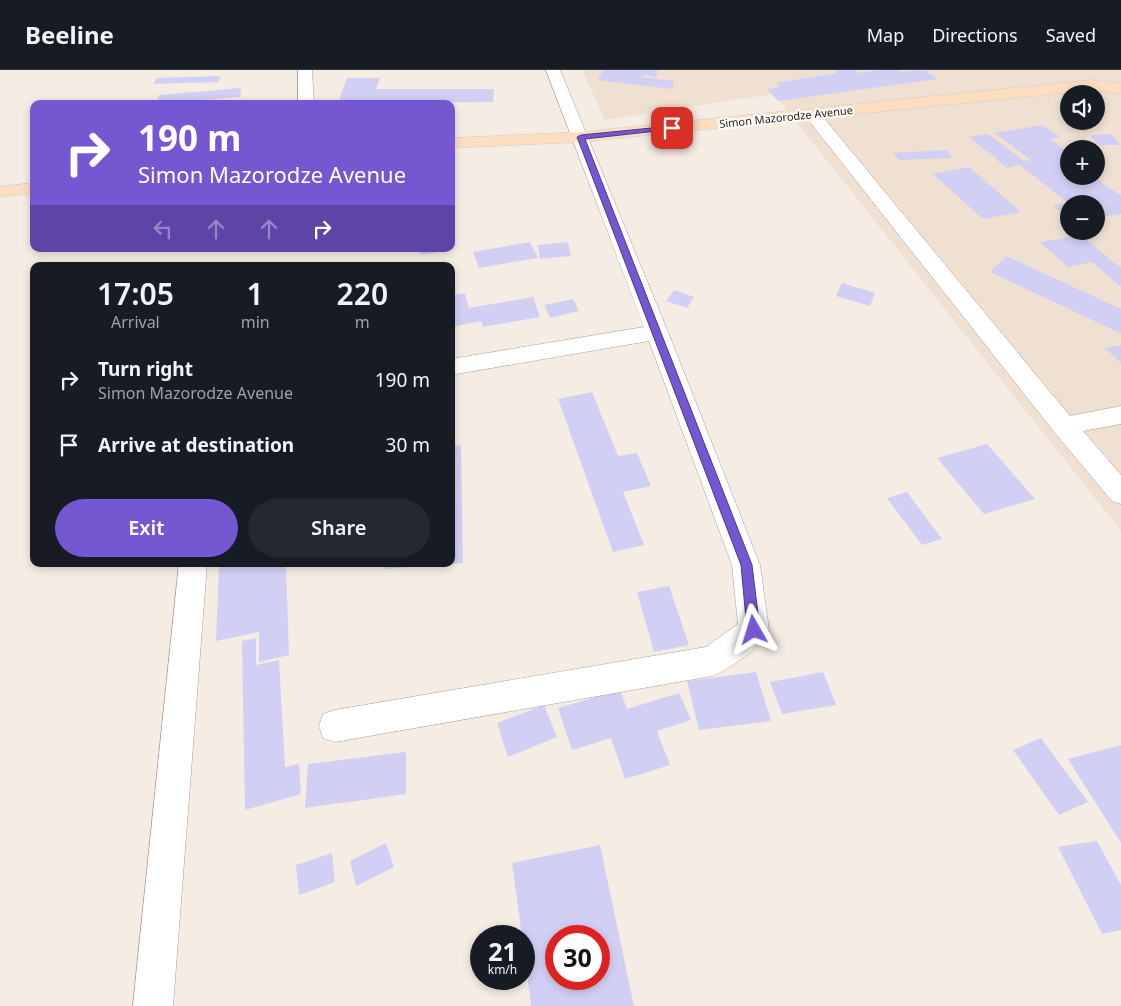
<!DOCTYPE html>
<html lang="en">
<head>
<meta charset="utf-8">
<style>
	body { margin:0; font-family:"Noto Sans",sans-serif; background:#242831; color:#f1f3f6; height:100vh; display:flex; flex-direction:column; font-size:19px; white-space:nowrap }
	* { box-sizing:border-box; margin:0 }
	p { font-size:16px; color:#9ea1a6 }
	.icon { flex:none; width:28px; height:28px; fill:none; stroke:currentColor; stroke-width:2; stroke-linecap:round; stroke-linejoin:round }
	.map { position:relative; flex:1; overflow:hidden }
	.drawer { position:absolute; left:30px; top:192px; width:425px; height:305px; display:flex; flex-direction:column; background:#171b24; border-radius:10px; box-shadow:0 2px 8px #0003 }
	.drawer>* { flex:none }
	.hud { position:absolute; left:30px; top:30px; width:425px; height:152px; border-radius:10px; box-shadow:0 2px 8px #0003; background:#7457d1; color:#fff; overflow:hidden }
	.buttons { position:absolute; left:1060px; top:15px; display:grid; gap:10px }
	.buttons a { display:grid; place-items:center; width:45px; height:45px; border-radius:50%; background:#171b24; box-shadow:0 2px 8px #0003; font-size:25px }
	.speed { position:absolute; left:470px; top:855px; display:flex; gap:10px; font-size:25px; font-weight:700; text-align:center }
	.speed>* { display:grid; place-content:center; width:65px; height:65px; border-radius:50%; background:#171b24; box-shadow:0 2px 8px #0003; line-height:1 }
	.speed small { font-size:12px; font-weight:400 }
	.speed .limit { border:8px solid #d22; background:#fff; color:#111 }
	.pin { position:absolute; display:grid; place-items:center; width:42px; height:42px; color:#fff; margin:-21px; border-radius:10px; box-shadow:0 2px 8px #0006 }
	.me { position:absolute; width:55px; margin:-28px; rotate:354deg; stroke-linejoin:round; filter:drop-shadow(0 0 4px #0008) }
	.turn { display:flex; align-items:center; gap:18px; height:105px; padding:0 25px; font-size:22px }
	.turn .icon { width:65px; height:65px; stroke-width:2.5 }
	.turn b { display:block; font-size:35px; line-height:42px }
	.lanes { display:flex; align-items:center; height:48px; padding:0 25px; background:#0003; justify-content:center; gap:25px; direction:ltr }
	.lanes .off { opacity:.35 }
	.eta { display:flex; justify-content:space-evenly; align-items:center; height:85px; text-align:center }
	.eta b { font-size:30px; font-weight:600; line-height:35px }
	.primary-button { display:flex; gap:10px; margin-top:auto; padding:10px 25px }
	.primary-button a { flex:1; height:58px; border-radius:30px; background:#7457d1; color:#fff; font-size:20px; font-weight:600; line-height:58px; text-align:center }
	.primary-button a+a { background:#242831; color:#f1f3f6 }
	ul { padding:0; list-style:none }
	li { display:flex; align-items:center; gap:15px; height:65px; padding:0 25px }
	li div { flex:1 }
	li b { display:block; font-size:19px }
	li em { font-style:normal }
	header { display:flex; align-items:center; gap:30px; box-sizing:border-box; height:70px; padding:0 25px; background:#171b24; border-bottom:1px solid #363941 }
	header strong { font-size:24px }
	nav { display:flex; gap:28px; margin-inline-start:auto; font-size:18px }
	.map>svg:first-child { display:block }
	.built { fill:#efe0d2; fill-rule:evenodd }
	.building { fill:#d2cff4; fill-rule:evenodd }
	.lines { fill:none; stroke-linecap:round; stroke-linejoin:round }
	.minor-casing { stroke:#a79e97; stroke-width:1 }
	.major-casing { stroke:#cecdcd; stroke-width:1 }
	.minor { fill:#fff; fill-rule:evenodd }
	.major { fill:#fddec1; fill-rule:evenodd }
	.route { fill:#7457d1; stroke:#4b3988 }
	.labels { text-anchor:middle; stroke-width:4.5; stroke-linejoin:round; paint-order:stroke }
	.far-street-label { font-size:11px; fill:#211d1b; stroke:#fefaf7 }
</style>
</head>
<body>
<header>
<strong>Beeline</strong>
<nav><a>Map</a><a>Directions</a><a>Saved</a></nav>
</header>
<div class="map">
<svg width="1121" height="936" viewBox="0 0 1121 936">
	<rect width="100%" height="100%" fill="#f5ece4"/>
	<path class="built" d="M582,0H1121V461L774,24L605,50ZM1069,24H1096V51H1069ZM1069,79H1096V106H1069ZM1069,134H1096V161H1069Z"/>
	<path class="building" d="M603,0H658L656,7L643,5L641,7L674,11L672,19L598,10Z
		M834,0H855L858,3L879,0H897L900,2L925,0L937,9L778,31L767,19L780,17L776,13L838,3Z
		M221,6L218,12L153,14L157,8Z
		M347,8H380L376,19H494L493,32L338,33Z
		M241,18L240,27L156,34L159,25Z
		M1042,55L1060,67L1050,69L1069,82L1063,84L1069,88V106H1093L1121,126V144L1096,148V134H1069V149L1053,136L1068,133L1020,95L1007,98L969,67L988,64L1024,91L1031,90L995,63Z
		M1111,64L1121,75H1099L1090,65Z
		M947,80L953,88L899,90L893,83Z
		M969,97L1021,142L983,149L933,104Z
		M1081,165L1121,198V217L1092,192L1068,197L1040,172Z
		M530,172L538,188L479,198L473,182Z
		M568,172L571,186L540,189L538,175Z
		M420,179H443L444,181L421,185Z
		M1006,186L1121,239V262L1120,263L990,202Z
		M842,213L875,223L870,236L836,226Z
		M674,220L694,227L687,238L666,231Z
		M465,223L469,238L533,227L540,247L483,257L481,251L451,257V225Z
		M573,229L579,241L550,248L544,235Z
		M1121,275V293L1105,278Z
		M592,322L618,386L637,383L651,416L623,422L644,475L613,482L558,329Z
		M987,374L1035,429L984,444L937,388Z
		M461,375L463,493L451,494V376Z
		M907,422L942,469L922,475L887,428Z
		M219,494H286L289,585L259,592V562L216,571Z
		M385,494H433V495L385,499Z
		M669,516L689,575L654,582L637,522Z
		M256,568V595L279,590L285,697L299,694L301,724L245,740L242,571Z
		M756,602L771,651L699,660L687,611Z
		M823,602L836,635L782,644L770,612Z
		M620,620L627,639L679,623L691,650L657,661L670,695L625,709L611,668L572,680L558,638Z
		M544,635L557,667L508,687L497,653Z
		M1041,668L1088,732L1059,745L1013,680Z
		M1121,675V773L1068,689Z
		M406,682V724L305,738L308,694Z
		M1097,771L1121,815V860L1102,864L1058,777Z
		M386,773L394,797L356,816L350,791Z
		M600,775L634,936H531L524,880V866H522L512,793ZM556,866H599V909H556Z
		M332,783L335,812L299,825L296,795Z"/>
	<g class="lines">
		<defs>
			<path id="minor" d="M298,0H312L314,34H298Z
				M546,0H560L668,262L760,495L769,560C761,577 730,599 712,606L335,672L323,668L319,656L323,644L335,640L706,577L738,554L732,495L649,271L451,305V289L644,257Z
				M812,39L818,41L1070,346L1121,336V354L1083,361L1121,405V434L1112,431L1055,363L806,47L804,44L806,41Z
				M179,494H207L173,936H133Z"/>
			<path id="major" d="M1092,10L1121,14V24L1092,20L581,72L451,78V68L581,62Z
				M34,113V123L0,127V117Z"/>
		</defs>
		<use href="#minor" class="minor-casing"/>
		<use href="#major" class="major-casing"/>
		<use href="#minor" class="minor"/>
		<use href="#major" class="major"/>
	</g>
	<path class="route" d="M672,56L676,58L675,59L585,69L752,495L760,560L758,564L754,566L749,564L747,560L741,495L577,67L581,65Z"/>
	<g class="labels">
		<g class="far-street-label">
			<text transform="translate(786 47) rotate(-6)" y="4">Simon Mazorodze Avenue</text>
		</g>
	</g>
</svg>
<div class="buttons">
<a><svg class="icon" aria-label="sound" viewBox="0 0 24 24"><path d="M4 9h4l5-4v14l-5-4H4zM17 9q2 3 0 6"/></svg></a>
<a>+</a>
<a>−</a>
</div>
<div class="speed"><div>21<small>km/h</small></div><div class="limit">30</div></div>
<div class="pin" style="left:672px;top:58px;background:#d93025"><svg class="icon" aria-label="arrive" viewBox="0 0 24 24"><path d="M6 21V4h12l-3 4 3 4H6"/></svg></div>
<svg class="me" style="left:754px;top:560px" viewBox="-20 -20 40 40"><path d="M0-17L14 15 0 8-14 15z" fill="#7457d1" stroke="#fff" stroke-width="4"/></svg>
<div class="hud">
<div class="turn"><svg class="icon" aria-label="right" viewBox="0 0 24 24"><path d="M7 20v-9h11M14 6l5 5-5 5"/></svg><div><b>190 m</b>Simon Mazorodze Avenue</div></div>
<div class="lanes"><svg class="icon off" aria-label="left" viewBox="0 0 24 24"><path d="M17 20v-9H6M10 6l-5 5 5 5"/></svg><svg class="icon off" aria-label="ahead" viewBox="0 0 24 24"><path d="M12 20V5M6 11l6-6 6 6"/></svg><svg class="icon off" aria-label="ahead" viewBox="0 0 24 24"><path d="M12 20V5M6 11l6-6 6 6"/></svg><svg class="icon" aria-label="right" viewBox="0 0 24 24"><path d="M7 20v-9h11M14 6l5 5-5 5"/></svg></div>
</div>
<section class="drawer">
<div class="eta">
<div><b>17:05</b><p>Arrival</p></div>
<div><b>1</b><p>min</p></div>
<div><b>220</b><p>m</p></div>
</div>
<ul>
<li><svg class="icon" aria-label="right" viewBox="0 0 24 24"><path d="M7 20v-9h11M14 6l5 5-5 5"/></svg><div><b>Turn right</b><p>Simon Mazorodze Avenue</p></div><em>190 m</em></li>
<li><svg class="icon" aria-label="arrive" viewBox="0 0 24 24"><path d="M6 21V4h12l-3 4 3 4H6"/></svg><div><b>Arrive at destination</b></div><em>30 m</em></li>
</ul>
<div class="primary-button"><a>Exit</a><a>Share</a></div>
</section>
</div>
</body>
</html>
